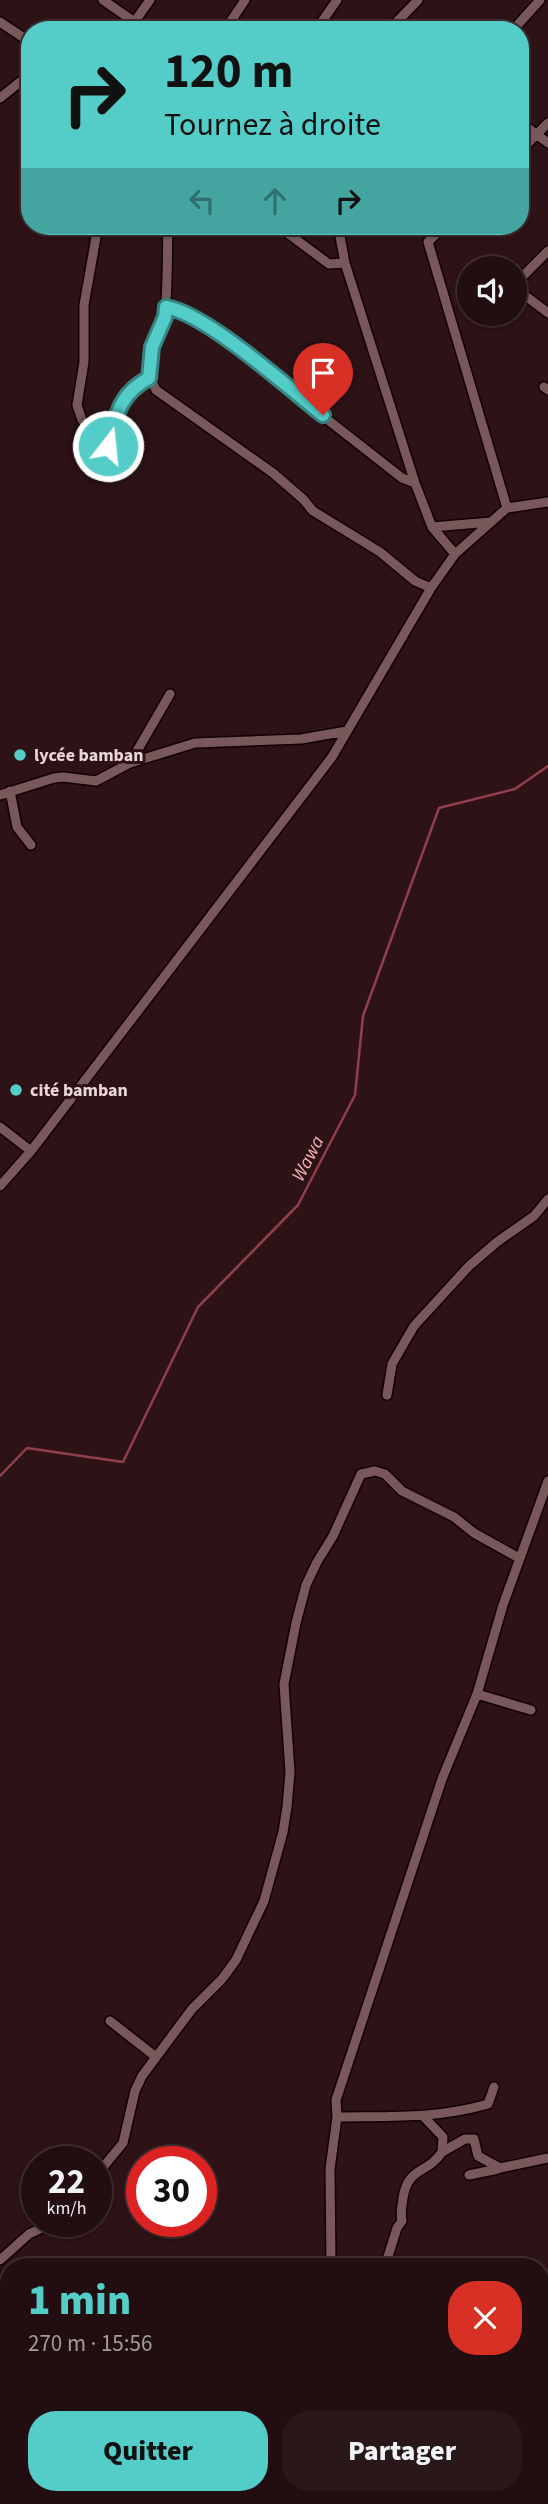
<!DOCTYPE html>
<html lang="fr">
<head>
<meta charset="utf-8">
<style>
	body { margin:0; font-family:"Source Sans 3",sans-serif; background:#2a1719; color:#f1f3f6; height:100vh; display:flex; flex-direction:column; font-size:26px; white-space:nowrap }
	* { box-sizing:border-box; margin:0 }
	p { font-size:23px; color:#a29c9f }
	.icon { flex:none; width:38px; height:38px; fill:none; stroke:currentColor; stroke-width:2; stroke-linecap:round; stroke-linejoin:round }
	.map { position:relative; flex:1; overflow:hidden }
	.drawer { position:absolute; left:0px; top:2258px; width:550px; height:247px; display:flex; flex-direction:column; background:#220e10; border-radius:28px 28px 0 0; box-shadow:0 2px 5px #0004,0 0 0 2px #3f2e30 }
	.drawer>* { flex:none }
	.guide { position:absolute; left:21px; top:21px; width:508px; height:214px; border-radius:28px; box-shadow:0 2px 5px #0004,0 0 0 2px #3f2e30; background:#54cdc8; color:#111; overflow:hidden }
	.buttons { position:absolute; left:457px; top:256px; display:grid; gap:14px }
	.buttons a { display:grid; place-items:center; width:70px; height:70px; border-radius:50%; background:#220e10; box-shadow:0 2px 5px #0004,0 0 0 2px #3f2e30; font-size:35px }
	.speed { position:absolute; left:21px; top:2146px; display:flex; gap:14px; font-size:35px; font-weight:700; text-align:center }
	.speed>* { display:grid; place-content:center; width:91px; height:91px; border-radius:50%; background:#220e10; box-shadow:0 2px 5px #0004,0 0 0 2px #3f2e30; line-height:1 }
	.speed small { font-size:18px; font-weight:400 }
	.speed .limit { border:10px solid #d22; background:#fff; color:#111 }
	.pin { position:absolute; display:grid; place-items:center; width:60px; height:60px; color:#fff; margin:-72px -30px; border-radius:50% 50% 50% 0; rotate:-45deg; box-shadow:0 0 7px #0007 }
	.pin .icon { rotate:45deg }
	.me { position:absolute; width:77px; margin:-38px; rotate:16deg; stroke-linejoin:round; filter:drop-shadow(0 0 5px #0008) }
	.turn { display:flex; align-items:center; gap:24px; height:147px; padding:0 28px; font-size:32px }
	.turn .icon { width:91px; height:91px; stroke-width:2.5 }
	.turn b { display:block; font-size:49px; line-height:60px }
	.lanes { display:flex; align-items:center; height:66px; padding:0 28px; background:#0003; justify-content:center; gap:35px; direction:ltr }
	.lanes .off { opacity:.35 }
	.round { display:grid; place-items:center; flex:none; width:74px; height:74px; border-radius:28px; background:#2a1719 }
	.headline { display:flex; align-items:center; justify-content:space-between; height:119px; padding:0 28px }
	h1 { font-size:42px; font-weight:800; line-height:52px; color:#54cdc8 }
	.cta { display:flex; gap:14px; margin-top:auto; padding:14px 28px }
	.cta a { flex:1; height:80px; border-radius:28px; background:#54cdc8; color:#111; font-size:28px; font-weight:800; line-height:80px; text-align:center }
	.cta a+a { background:#2a1719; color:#f1f3f6 }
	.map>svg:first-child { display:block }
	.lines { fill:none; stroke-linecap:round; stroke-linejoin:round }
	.stream { stroke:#913e4d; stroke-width:2.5 }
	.street-casing { stroke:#130103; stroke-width:12 }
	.street { stroke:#79585c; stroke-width:9 }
	.route-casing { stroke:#378582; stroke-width:18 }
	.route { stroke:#54cdc8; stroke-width:12 }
	.poi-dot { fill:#54cdc8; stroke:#2d1216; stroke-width:2.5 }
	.labels { text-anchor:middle; stroke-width:6; stroke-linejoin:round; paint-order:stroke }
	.poi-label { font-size:18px; font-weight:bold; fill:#ebd7d9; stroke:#2d1216; text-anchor:start }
	.water-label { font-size:19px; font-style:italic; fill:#f6adb6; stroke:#2d1216 }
</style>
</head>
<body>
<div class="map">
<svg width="548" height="2504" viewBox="0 0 548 2504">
	<rect width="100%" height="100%" fill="#2d1216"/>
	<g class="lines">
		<path class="stream" d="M0,1476L27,1448L123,1462L198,1307L298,1205L355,1095L363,1016L439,808L515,789L548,766"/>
		<defs>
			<path id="street" d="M103,0L146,30
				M135,21L150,0
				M0,22L30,42
				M225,30L245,0
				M316,30L337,0
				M389,30L418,0
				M513,30L540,0
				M0,98L30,74
				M520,122L548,143
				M520,151L548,123
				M98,226L84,305V362L77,405L82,420L108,446C117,415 119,395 149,378
				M168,226C167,255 168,284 165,313C162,342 137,357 156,390L273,473L303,499L313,511L380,552L415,581L431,588
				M278,226L329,264L345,263
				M338,226L345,263L415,483L432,527L455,554
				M444,226L428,242L507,508
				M514,285L548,251
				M514,287L548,313
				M166,307L180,309L208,326L402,478L415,483
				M544,387L548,390
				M432,527L491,522
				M130,763L170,694
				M10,791L17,827L31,845
				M0,795L54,778L63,777L96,781L130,763L195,743L301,739L347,731
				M0,1127L31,1151
				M0,1186L31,1151L332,757L431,588L455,554L507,508L548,502
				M387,1395L392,1364L414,1326L469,1266L497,1242L534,1216L548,1199
				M477,1694L531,1710
				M110,2021L156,2057
				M337,2117C389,2116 437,2119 488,2104L494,2087
				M424,2117L443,2137L442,2152L465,2139H474L478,2156L500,2168L548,2158
				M469,2175L498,2169
				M96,2179L104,2166L123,2143L135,2091L142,2076L192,2009L222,1979L236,1960L264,1901L283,1832L287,1807L290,1772L284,1684L296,1623L306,1585L317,1562L333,1536L361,1474L375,1471L385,1474L402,1491L454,1517L474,1533L519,1558
				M0,2260L29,2234L57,2221
				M331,2260L345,2266
				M331,2266L330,2169L337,2117L336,2100L442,1779L477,1694L503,1605L548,1481
				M385,2266L397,2228L402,2221C400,2211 402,2208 403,2198C408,2166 427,2175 442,2152
				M541,2432L548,2436
				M337,2496V2504
				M470,2496L473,2504"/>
		</defs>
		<use href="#street" class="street-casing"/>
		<use href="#street" class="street"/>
	</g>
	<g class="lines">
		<defs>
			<path id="route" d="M108,446C117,415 118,395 149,378L152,347L165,317L166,307C207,314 287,387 323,415"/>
		</defs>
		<use href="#route" class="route-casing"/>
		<use href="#route" class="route"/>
	</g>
	<g class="poi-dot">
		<circle cx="20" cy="755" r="7"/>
		<circle cx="16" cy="1090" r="7"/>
	</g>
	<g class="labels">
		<g class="poi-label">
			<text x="34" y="761">lycée bamban</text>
			<text x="30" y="1096">cité bamban</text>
		</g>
		<g class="water-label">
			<text transform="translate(307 1158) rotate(-63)" y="7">Wawa</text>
		</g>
	</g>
</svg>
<div class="buttons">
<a><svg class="icon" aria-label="sound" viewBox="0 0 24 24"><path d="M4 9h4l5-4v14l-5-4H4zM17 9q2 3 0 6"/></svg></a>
</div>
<div class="speed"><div>22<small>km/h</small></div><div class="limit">30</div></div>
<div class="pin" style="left:323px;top:415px;background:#d93025"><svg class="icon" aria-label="arrive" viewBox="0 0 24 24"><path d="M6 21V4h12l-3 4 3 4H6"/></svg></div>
<svg class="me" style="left:108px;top:446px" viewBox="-20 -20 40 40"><circle r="17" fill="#54cdc8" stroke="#fff" stroke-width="3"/><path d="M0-11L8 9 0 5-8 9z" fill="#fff"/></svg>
<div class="guide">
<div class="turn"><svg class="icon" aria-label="right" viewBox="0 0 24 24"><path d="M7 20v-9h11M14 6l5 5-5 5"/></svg><div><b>120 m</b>Tournez à droite</div></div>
<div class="lanes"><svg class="icon off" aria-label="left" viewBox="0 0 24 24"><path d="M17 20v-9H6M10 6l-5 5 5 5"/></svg><svg class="icon off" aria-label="ahead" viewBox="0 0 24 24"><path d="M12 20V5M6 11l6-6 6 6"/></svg><svg class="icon" aria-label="right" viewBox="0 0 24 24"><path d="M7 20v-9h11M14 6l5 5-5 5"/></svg></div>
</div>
<section class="drawer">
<div class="headline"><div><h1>1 min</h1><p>270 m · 15:56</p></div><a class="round" style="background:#d93025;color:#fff"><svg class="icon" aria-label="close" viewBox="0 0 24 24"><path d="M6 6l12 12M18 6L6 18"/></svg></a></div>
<div class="cta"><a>Quitter</a><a>Partager</a></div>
</section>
</div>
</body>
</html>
